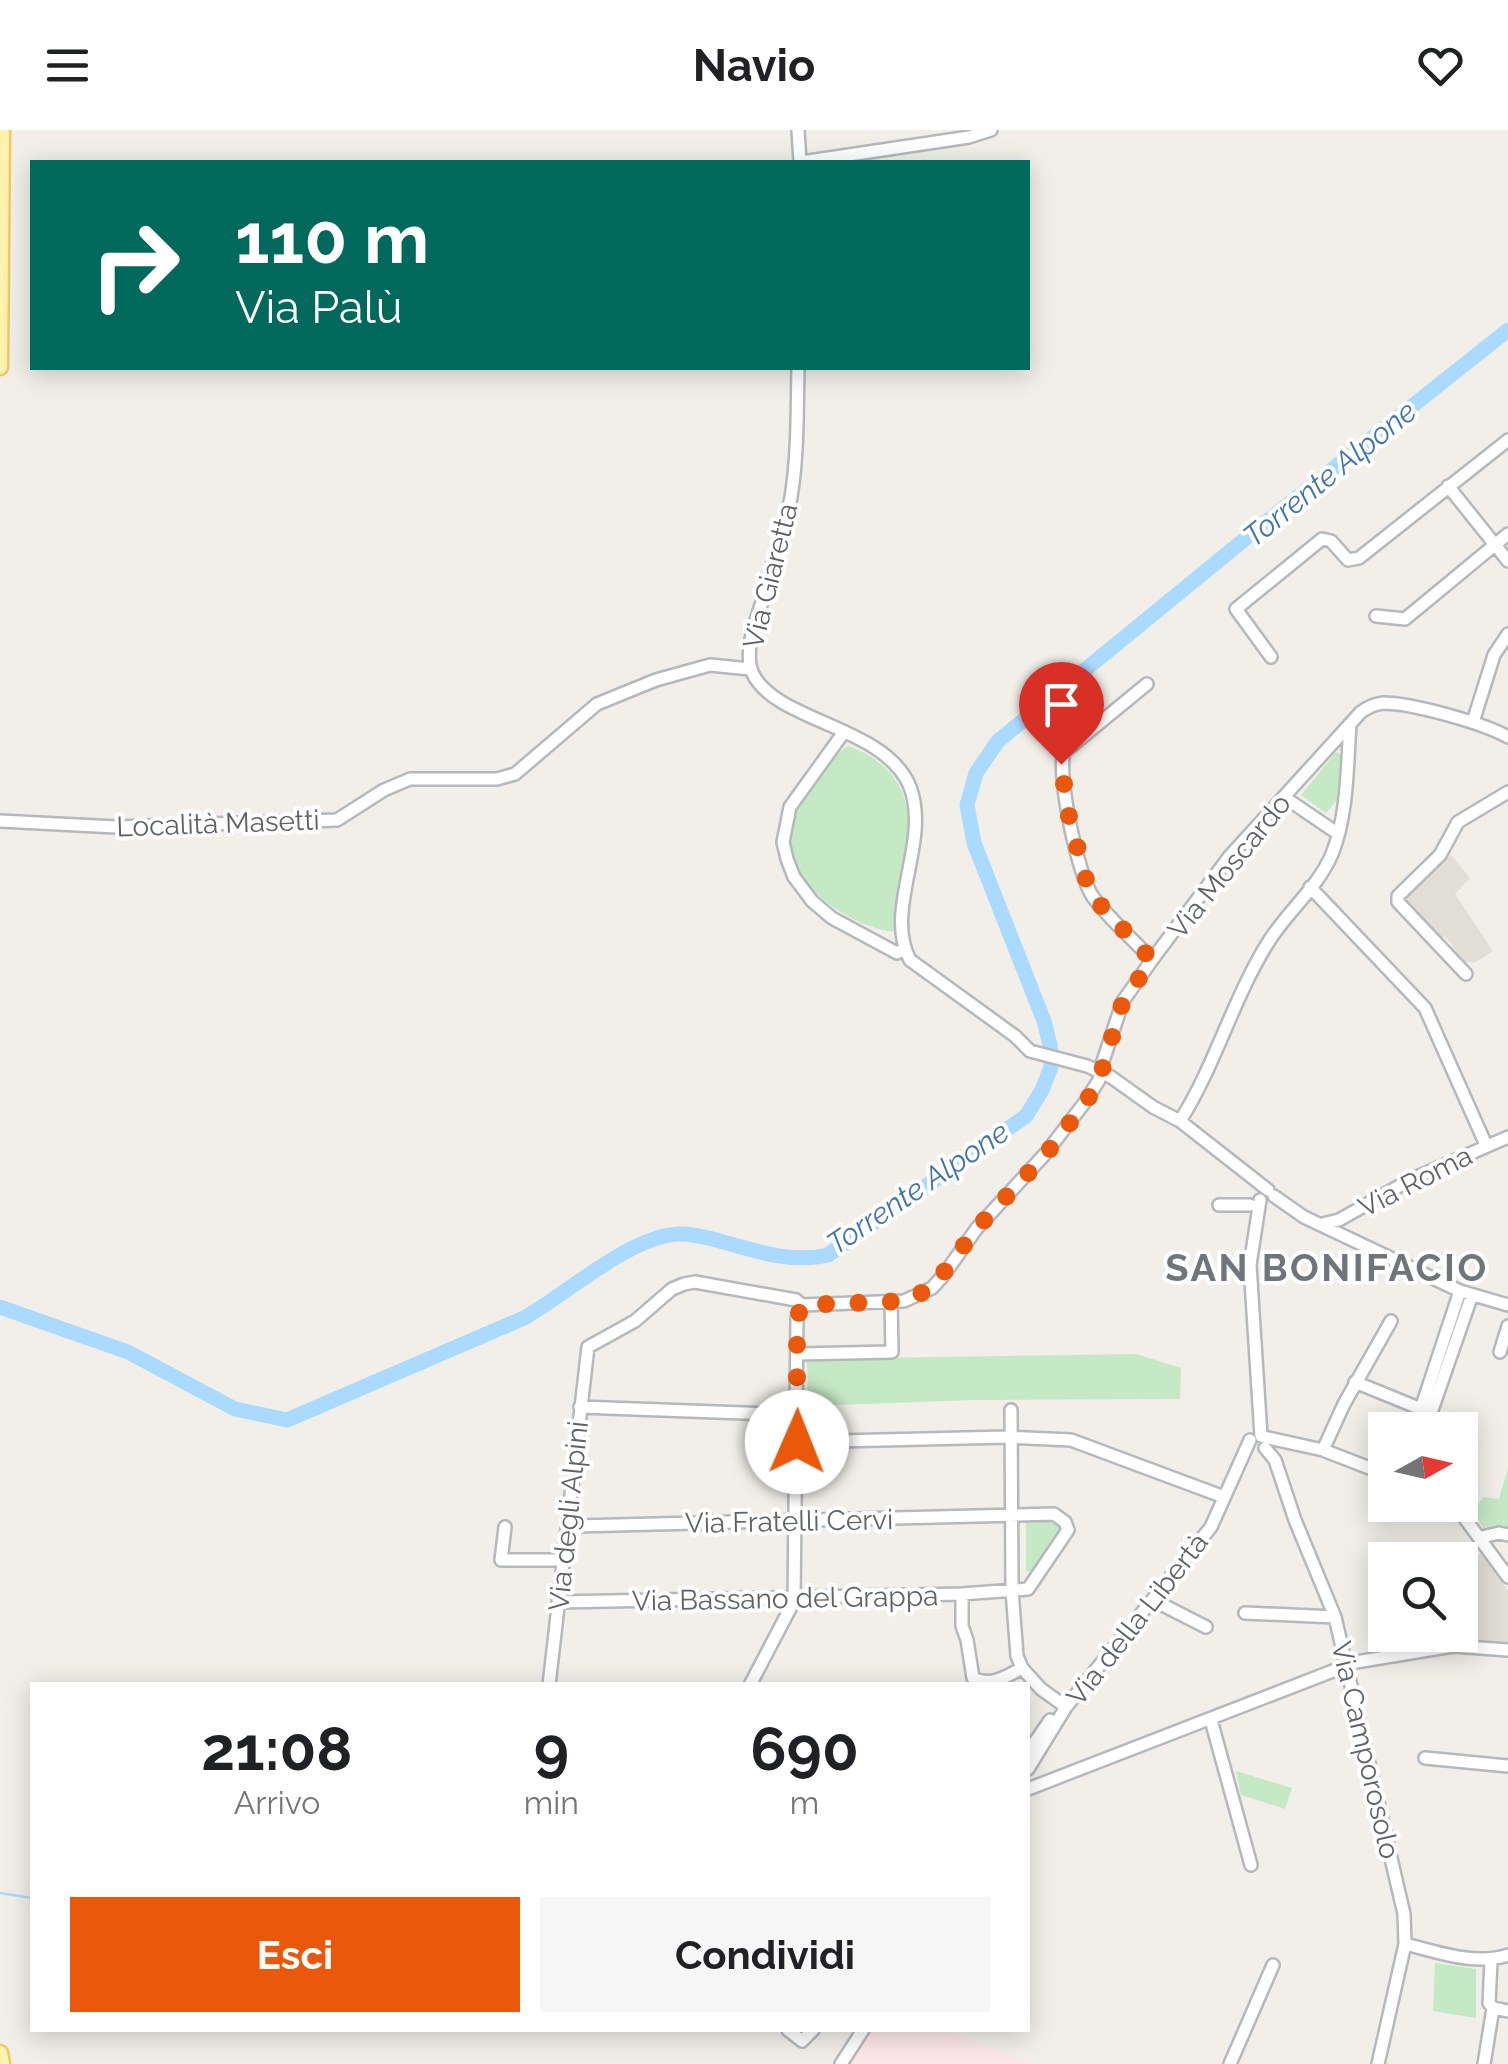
<!DOCTYPE html>
<html lang="it">
<head>
<meta charset="utf-8">
<style>
	body { margin:0; font-family:Raleway,sans-serif; background:#f6f6f6; color:#202124; height:100vh; display:flex; flex-direction:column; font-size:38px; white-space:nowrap }
	* { box-sizing:border-box; margin:0 }
	p { font-size:32px; color:#757577 }
	.icon { flex:none; width:55px; height:55px; fill:none; stroke:currentColor; stroke-width:2; stroke-linecap:round; stroke-linejoin:round }
	.map { position:relative; flex:1; overflow:hidden }
	.panel { position:absolute; left:30px; top:1552px; width:1000px; height:350px; display:flex; flex-direction:column; background:#fff; border-radius:0px; box-shadow:0 5px 25px #0003 }
	.panel>* { flex:none }
	.hud { position:absolute; left:30px; top:30px; width:1000px; height:210px; border-radius:0px; box-shadow:0 5px 25px #0003; background:#00695c; color:#fff; overflow:hidden }
	.needle { width:65px; rotate:82deg }
	.controls { position:absolute; left:1368px; top:1282px; display:grid; gap:20px }
	.controls a { display:grid; place-items:center; width:110px; height:110px; border-radius:0px; background:#fff; box-shadow:0 5px 25px #0003; font-size:50px }
	.pin { position:absolute; display:grid; place-items:center; width:85px; height:85px; color:#fff; margin:-102px -42px; border-radius:50% 50% 50% 0; rotate:-45deg; box-shadow:0 0 10px #0007 }
	.pin .icon { rotate:45deg }
	.me { position:absolute; width:110px; margin:-55px; rotate:1deg; stroke-linejoin:round; filter:drop-shadow(0 0 8px #0008) }
	.turn { display:flex; align-items:center; gap:35px; height:210px; padding:0 40px; font-size:45px }
	.turn .icon { width:130px; height:130px; stroke-width:2.5 }
	.turn b { display:block; font-size:70px; line-height:85px }
	.eta { display:flex; justify-content:space-evenly; align-items:center; height:170px; text-align:center }
	.eta b { font-size:60px; font-weight:700; line-height:70px }
	.cta { display:flex; gap:20px; margin-top:auto; padding:20px 40px }
	.cta a { flex:1; height:115px; border-radius:0px; background:#ea580c; color:#fff; font-size:40px; font-weight:700; line-height:115px; text-align:center }
	.cta a+a { background:#f6f6f6; color:#202124 }
	header { display:flex; justify-content:space-between; align-items:center; height:130px; padding:0 40px; background:#fff; font-size:45px; font-weight:700 }
	.map>svg:first-child { display:block }
	.education { fill:#e1ded6 }
	.medical { fill:#fce8e6 }
	.green { fill:#c5e8c5 }
	.lines { fill:none; stroke-linecap:round; stroke-linejoin:round }
	.stream { stroke:#aadaff; stroke-width:2.5 }
	.river { stroke:#aadaff; stroke-width:15 }
	.minor-casing { stroke:#b5b8bc; stroke-width:16 }
	.major-casing { stroke:#f2c960; stroke-width:19 }
	.minor { stroke:#fff; stroke-width:11 }
	.major { stroke:#fff2af; stroke-width:14 }
	.route { stroke:#ea580c; stroke-width:18; stroke-dasharray:0 32.4 }
	.labels { text-anchor:middle; stroke-width:8; stroke-linejoin:round; paint-order:stroke }
	.street-label { font-size:28px; fill:#5f6368; stroke:#fff }
	.water-label { font-size:30px; font-style:italic; fill:#4174aa; stroke:#fff }
	.district-label { font-size:38px; font-weight:bold; letter-spacing:2.5px; fill:#70757a; stroke:#fff }
</style>
</head>
<body>
<header><svg class="icon" aria-label="menu" viewBox="0 0 24 24"><path d="M4 6h16M4 12h16M4 18h16"/></svg>Navio<svg class="icon" aria-label="heart" viewBox="0 0 24 24"><path d="M12 20l-8-8c-3-5 5-10 8-4 3-6 11-1 8 4z"/></svg></header>
<div class="map">
<svg width="1508" height="1934" viewBox="0 0 1508 1934">
	<rect width="100%" height="100%" fill="#f1efe8"/>
	<path class="education" d="M1451,725L1470,748L1455,764L1493,821L1474,833L1464,831L1445,806L1440,809L1406,773L1408,760Z
		M1435,1412L1485,1426L1508,1461V1514L1441,1510L1391,1518L1390,1505H1460V1430H1415Z"/>
	<path class="medical" d="M868,1900H945L1031,1934H846Z"/>
	<path class="green" d="M848,616C936,647 907,730 897,802C856,800 791,757 789,714C787,684 824,632 848,616Z
		M1336,622L1343,625L1338,669L1326,683L1301,665Z
		M1136,1224L1181,1238L1180,1269L975,1270L808,1276L807,1229Z
		M1508,1338V1398L1485,1401L1473,1382L1483,1367L1499,1369Z
		M1055,1389L1059,1390L1064,1401L1037,1442L1026,1441V1391Z
		M1236,1641L1292,1658L1285,1679L1241,1665Z
		M1435,1833L1476,1839V1888L1433,1881Z"/>
	<g class="lines">
		<path class="stream" d="M0,1763L32,1768"/>
		<path class="river" d="M0,1177L128,1222L235,1279L287,1290L524,1188C568,1163 629,1107 678,1104C690,1103 704,1107 716,1110C753,1120 790,1134 828,1125L1026,986L1042,960L1051,937L1050,915L1044,891L974,713L967,675L976,643L998,611L1256,400L1508,200"/>
		<defs>
			<path id="minor" d="M798,0L800,32
				M802,32L969,7L991,0
				M798,238C797,280 798,325 791,367C785,399 773,431 765,463C758,486 742,521 753,544C776,592 886,596 910,657C931,712 883,780 910,830L1015,906L1030,921L1087,936L1111,947L1153,977L1180,991L1268,1060
				M1448,356L1508,431
				M1376,486L1405,489L1508,404
				M1271,527L1236,479L1322,409L1331,411L1348,430L1359,428L1508,310
				M1147,554L1064,622C1057,646 1078,746 1093,767C1109,789 1133,809 1152,830
				M1473,592L1494,525L1508,504
				M844,602L790,677L783,712L787,729L794,747L812,771L832,788L897,823L904,819
				M1284,667L1337,703
				M0,691L116,697L337,690L384,660L410,649H497L515,644L597,574L656,550L710,535L750,539
				M1310,757L1425,878L1486,1015
				M1466,844L1398,772V766L1440,725L1458,692L1508,662
				M1180,991C1216,934 1233,868 1269,811C1288,781 1318,757 1332,724C1348,684 1347,636 1350,594
				M1274,1066L1304,1087L1460,1161L1508,1175
				M1260,1070L1250,1135L1261,1306
				M1219,1075H1250
				M1322,1094L1339,1090L1410,1050L1508,1007
				M1500,1222L1508,1196
				M797,1224L892,1222L891,1172
				M1355,1252L1426,1281
				M580,1277L797,1285
				M1011,1280L1012,1460L1017,1526L1022,1538L1041,1559L1066,1577
				M1414,1300L1460,1161
				M1425,1300L1472,1165
				M1264,1307L1323,1320L1385,1344
				M797,1312L1007,1307L1071,1310L1224,1367
				M1265,1318L1275,1330L1295,1390L1335,1487L1404,1784L1405,1814L1378,1934
				M1323,1320L1344,1274L1391,1191
				M1455,1375L1508,1447
				M505,1397L501,1430H562
				M1482,1407L1499,1403L1508,1405
				M962,1464V1496L967,1510L973,1548C990,1557 1006,1547 1022,1538
				M1153,1470L1206,1497
				M558,1472L962,1464L1028,1459L1068,1400L1065,1392L1054,1384L577,1396L567,1391
				M1245,1483L1335,1487
				M549,1555L588,1217L635,1191L672,1159L684,1154L695,1152L796,1170L802,1175L904,1171L932,1158L943,1146L977,1098L1046,1023L1085,972L1099,950L1101,937L1123,871L1152,830L1229,727L1361,582C1368,577 1374,574 1383,573C1412,573 1483,593 1508,607
				M750,1555L794,1471L797,1188L802,1175
				M1211,1590L1251,1735
				M1028,1622L1050,1590
				M1425,1628L1508,1636
				M1028,1639L1066,1577L1211,1397L1250,1310
				M1028,1659L1356,1532L1453,1516L1508,1520
				M1405,1814C1438,1822 1475,1836 1508,1825
				M1491,1831L1489,1873L1493,1878L1508,1881
				M788,1900L802,1911L813,1900
				M841,1934L863,1900
				M1230,1934L1273,1835
				M1484,1934L1493,1878"/>
			<path id="major" d="M0,237L2,0
				M0,1923L2,1934"/>
		</defs>
		<use href="#minor" class="minor-casing"/>
		<use href="#major" class="major-casing"/>
		<use href="#minor" class="minor"/>
		<use href="#major" class="major"/>
	</g>
	<g class="lines">
		<path class="route" d="M797,1312V1188L802,1175L904,1171L932,1158L977,1098L1046,1024L1086,972L1099,950L1123,871L1152,830L1090,764L1069,686L1061,634"/>
	</g>
	<g class="labels">
		<g class="street-label">
			<text transform="translate(770 446) rotate(-76)" y="10">Via Giaretta</text>
			<text transform="translate(218 693) rotate(-2)" y="10">Località Masetti</text>
			<text transform="translate(1229 736) rotate(-51)" y="10">Via Moscardo</text>
			<text transform="translate(1415 1051) rotate(-27)" y="10">Via Roma</text>
			<text transform="translate(568 1386) rotate(-84)" y="10">Via degli Alpini</text>
			<text transform="translate(789 1391) rotate(-1)" y="10">Via Fratelli Cervi</text>
			<text transform="translate(785 1468) rotate(-1)" y="10">Via Bassano del Grappa</text>
			<text transform="translate(1137 1489) rotate(-52)" y="10">Via della Libertà</text>
			<text transform="translate(1366 1620) rotate(77)" y="10">Via Camporosolo</text>
		</g>
		<g class="water-label">
			<text transform="translate(1330 344) rotate(-39)" y="10">Torrente Alpone</text>
			<text transform="translate(918 1058) rotate(-34)" y="10">Torrente Alpone</text>
		</g>
		<g class="district-label">
			<text x="1327" y="1151">SAN BONIFACIO</text>
		</g>
	</g>
</svg>
<div class="controls">
<a><svg class="needle" viewBox="-14 -14 28 28"><path d="M0-13l5 13h-10z" fill="#e53935"/><path d="M0 13l5-13h-10z" fill="#757577"/></svg></a>
<a><svg class="icon" aria-label="search" viewBox="0 0 24 24"><circle cx="10" cy="10" r="6"/><path d="M15 15l6 6"/></svg></a>
</div>
<div class="pin" style="left:1061px;top:634px;background:#d93025"><svg class="icon" aria-label="arrive" viewBox="0 0 24 24"><path d="M6 21V4h12l-3 4 3 4H6"/></svg></div>
<svg class="me" style="left:797px;top:1312px" viewBox="-20 -20 40 40"><circle r="19" fill="#fff"/><path d="M0-13L10 11 0 6-10 11z" fill="#ea580c"/></svg>
<div class="hud">
<div class="turn"><svg class="icon" aria-label="right" viewBox="0 0 24 24"><path d="M7 20v-9h11M14 6l5 5-5 5"/></svg><div><b>110 m</b>Via Palù</div></div>
</div>
<section class="panel">
<div class="eta">
<div><b>21:08</b><p>Arrivo</p></div>
<div><b>9</b><p>min</p></div>
<div><b>690</b><p>m</p></div>
</div>
<div class="cta"><a>Esci</a><a>Condividi</a></div>
</section>
</div>
</body>
</html>
